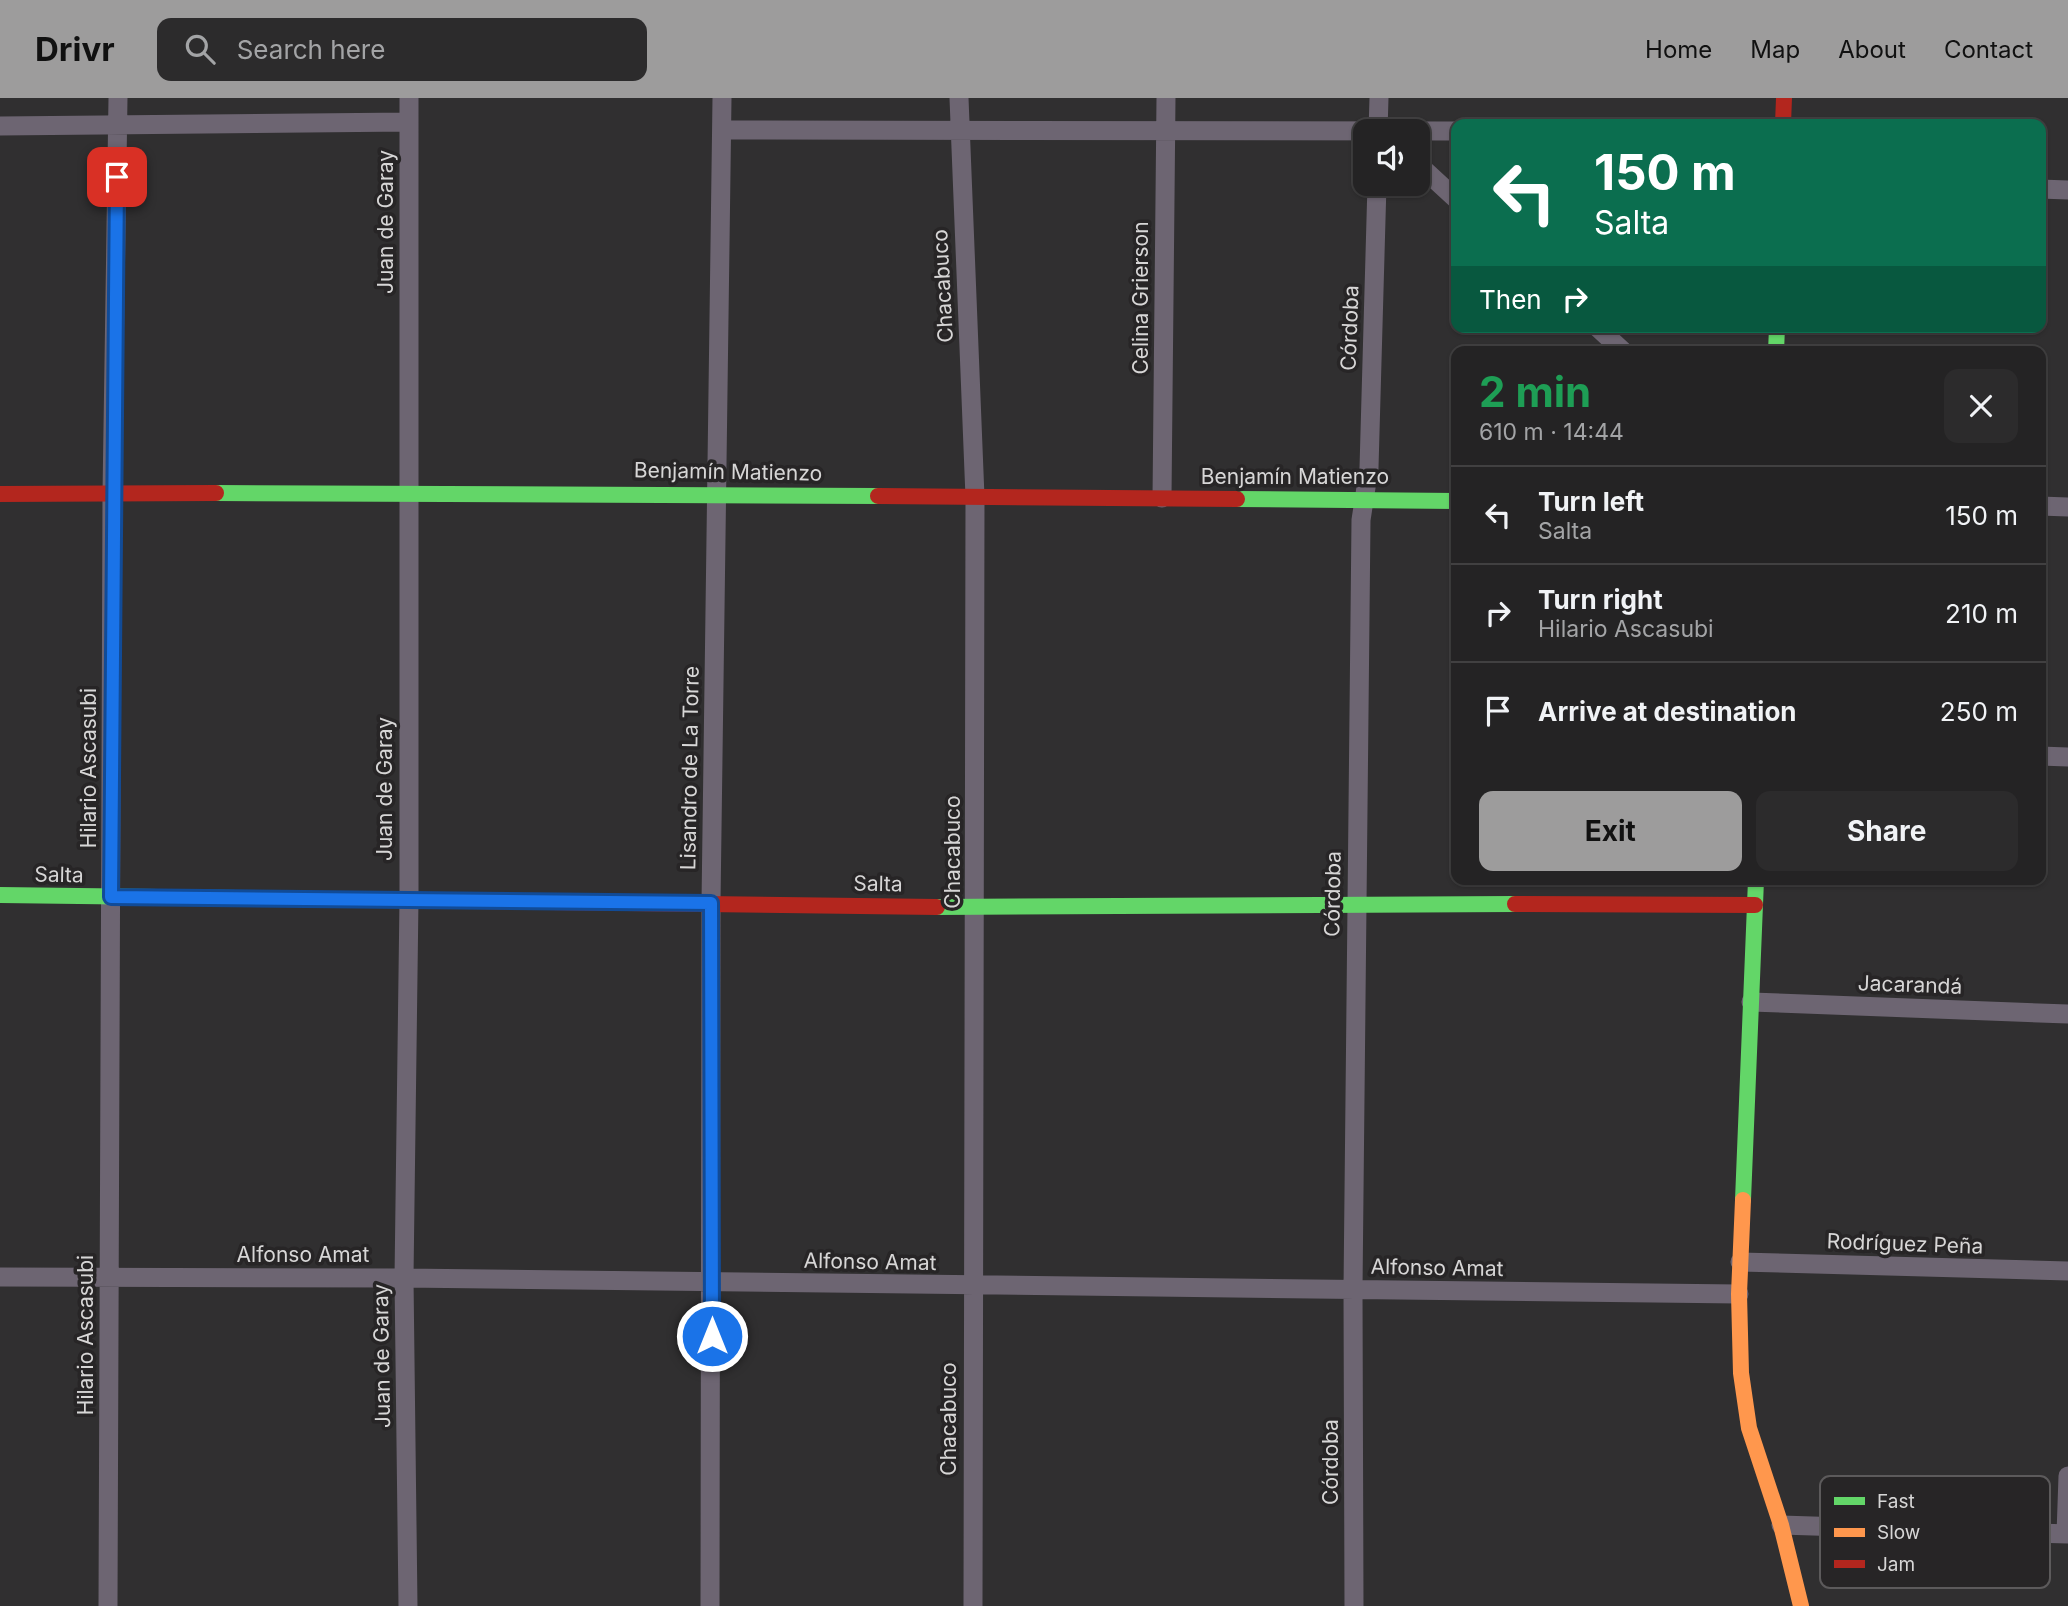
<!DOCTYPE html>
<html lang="en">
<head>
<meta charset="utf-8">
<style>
	body { margin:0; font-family:Inter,sans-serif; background:#2c2b2c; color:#f1f3f6; height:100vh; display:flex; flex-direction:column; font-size:26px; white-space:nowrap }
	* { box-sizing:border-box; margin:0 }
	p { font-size:23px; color:#a3a4a6 }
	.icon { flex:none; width:38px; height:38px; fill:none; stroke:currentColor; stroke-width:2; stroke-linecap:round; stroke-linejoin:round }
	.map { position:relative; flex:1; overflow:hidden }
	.drawer { position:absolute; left:1451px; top:248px; width:595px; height:539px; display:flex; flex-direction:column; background:#242324; border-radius:14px; box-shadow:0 2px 5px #0004,0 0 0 2px #414041 }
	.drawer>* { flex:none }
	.banner { position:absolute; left:1451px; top:21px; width:595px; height:214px; border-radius:14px; box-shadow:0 2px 5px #0004,0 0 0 2px #414041; background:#0b6e4f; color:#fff; overflow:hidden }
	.buttons { position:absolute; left:1353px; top:21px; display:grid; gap:14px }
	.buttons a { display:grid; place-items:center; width:77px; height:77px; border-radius:14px; background:#242324; box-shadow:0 2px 5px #0004,0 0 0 2px #414041; font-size:35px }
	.pin { position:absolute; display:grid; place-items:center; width:60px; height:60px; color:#fff; margin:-30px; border-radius:14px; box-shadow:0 4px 10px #0006 }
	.me { position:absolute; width:77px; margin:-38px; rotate:0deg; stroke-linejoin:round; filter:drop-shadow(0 0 5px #0008) }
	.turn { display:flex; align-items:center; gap:24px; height:147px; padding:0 28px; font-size:32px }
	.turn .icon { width:91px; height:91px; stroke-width:2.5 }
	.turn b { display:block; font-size:49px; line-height:60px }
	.then { display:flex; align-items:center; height:66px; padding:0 28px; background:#0003; gap:14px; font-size:26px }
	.round { display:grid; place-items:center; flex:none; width:74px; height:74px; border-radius:14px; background:#2c2b2c }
	.headline { display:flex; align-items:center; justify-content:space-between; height:119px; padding:0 28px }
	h1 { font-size:42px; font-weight:700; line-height:52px; color:#1e9e55 }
	.action { display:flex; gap:14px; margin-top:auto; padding:14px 28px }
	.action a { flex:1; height:80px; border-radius:14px; background:#9d9c9c; color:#111; font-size:28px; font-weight:700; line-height:80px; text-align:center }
	.action a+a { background:#2c2b2c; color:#f1f3f6 }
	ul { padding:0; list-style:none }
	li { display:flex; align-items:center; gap:21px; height:98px; padding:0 28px; border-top:2px solid #414041 }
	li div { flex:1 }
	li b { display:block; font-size:26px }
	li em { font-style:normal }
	header { display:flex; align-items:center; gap:42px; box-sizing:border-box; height:98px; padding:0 35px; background:#9d9c9c; color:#111 }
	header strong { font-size:33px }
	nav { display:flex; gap:38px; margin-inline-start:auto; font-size:24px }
	.search { width:490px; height:63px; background:#2c2b2c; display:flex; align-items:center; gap:18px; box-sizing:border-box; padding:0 24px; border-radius:14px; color:#a3a4a6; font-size:26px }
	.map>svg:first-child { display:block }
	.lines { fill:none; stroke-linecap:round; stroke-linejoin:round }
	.street { stroke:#6d6572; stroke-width:19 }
	.fast { stroke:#63d668; stroke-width:16 }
	.slow { stroke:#ff974d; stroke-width:16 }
	.jam { stroke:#b3261e; stroke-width:16 }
	.route-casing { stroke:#114b97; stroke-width:18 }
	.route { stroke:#1a73e8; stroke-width:12 }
	.labels { text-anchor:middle; stroke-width:7; stroke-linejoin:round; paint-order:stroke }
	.street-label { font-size:21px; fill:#d7d6d6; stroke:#272526 }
	.key { fill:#272526; stroke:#5c5a5b; stroke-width:2 }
	.key-label { font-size:19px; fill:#d7d6d6 }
</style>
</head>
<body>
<header>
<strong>Drivr</strong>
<div class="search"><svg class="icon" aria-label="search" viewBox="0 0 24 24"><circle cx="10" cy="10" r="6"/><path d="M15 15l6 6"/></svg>Search here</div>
<nav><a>Home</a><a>Map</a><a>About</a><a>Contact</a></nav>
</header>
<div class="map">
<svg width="2068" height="1508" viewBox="0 0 2068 1508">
	<rect width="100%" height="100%" fill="#302f30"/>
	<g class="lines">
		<path class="street" d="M959,0L975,399L973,1508
			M0,28L409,24
			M722,32L1456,33
			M1378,33L1379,0
			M1418,66L1456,101
			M2040,91L2068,92
			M1597,229L1624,254
			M1162,400L1166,0
			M2040,408L2068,409
			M2040,658L2068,659
			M1751,904L2068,916
			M1740,1164L2068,1173
			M0,1179L404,1180L1739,1196
			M1781,1427L2068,1436
			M2066,1436L2068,1378
			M108,1508L112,396L118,0
			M408,1508L404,1180L409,801V0
			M710,1508L711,805L722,0
			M1354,1508L1353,1192L1361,422L1369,370L1377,86"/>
		<path class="fast" d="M1776,254L1777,229
			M216,395L878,398
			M1237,401L1456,403
			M0,797L477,803
			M937,809L1515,806
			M1743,1102L1756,782"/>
		<path class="slow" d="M1743,1102L1739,1196L1741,1275L1749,1330L1781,1427L1801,1508"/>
		<path class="jam" d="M1783,26L1784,0
			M0,396L216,395
			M878,398L1237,401
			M477,803L937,809
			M1515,806L1755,807"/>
	</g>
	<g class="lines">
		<defs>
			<path id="route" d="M117,79L111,799L711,805L712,1238"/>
		</defs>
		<use href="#route" class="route-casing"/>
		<use href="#route" class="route"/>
	</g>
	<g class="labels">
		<g class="street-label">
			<text transform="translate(386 124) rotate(-90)" y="7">Juan de Garay</text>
			<text transform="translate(943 188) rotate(-93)" y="7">Chacabuco</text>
			<text transform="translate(1141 200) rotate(-90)" y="7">Celina Grierson</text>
			<text transform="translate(1350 230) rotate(-88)" y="7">Córdoba</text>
			<text transform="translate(728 374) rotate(1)" y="7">Benjamín Matienzo</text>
			<text x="1295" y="386">Benjamín Matienzo</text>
			<text transform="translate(89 670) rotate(-90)" y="7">Hilario Ascasubi</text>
			<text transform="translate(690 670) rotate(-89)" y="7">Lisandro de La Torre</text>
			<text transform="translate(385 691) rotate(-90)" y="7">Juan de Garay</text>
			<text transform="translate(953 754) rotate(-90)" y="7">Chacabuco</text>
			<text transform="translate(59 777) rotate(1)" y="7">Salta</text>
			<text transform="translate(878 786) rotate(1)" y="7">Salta</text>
			<text transform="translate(1333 796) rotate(-89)" y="7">Córdoba</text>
			<text transform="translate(1910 887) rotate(2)" y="7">Jacarandá</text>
			<text transform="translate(1905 1146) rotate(2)" y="7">Rodríguez Peña</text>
			<text x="303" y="1164">Alfonso Amat</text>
			<text transform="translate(870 1164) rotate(1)" y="7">Alfonso Amat</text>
			<text transform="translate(1437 1170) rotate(1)" y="7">Alfonso Amat</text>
			<text transform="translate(86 1237) rotate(-90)" y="7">Hilario Ascasubi</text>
			<text transform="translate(382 1258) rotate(-91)" y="7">Juan de Garay</text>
			<text transform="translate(949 1321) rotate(-90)" y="7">Chacabuco</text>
			<text transform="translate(1331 1364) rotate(-90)" y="7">Córdoba</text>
		</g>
	</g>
	<rect x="1820" y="1378" width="230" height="112" rx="10" class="key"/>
	<rect x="1834" y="1399" width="31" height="8" fill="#63d668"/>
	<rect x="1834" y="1430" width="31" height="9" fill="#ff974d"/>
	<rect x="1834" y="1462" width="31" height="8" fill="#b3261e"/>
	<g class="key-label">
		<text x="1877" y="1410">Fast</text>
		<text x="1877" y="1441">Slow</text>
		<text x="1877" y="1473">Jam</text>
	</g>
</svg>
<div class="buttons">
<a><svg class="icon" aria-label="sound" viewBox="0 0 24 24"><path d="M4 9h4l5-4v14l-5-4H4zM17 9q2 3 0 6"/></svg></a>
</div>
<div class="pin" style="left:117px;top:79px;background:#d93025"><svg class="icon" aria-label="arrive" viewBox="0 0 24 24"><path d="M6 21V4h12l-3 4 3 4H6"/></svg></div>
<svg class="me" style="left:712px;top:1238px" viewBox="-20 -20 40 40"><circle r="17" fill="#1a73e8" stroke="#fff" stroke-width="3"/><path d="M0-11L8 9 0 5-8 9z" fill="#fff"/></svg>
<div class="banner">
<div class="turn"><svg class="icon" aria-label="left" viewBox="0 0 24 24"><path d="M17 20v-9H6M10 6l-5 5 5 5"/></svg><div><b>150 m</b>Salta</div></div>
<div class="then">Then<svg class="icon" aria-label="right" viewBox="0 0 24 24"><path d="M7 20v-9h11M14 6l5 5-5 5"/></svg></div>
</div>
<section class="drawer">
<div class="headline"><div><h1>2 min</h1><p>610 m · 14:44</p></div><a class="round"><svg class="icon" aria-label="close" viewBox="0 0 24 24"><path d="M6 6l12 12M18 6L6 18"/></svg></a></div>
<ul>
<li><svg class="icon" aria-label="left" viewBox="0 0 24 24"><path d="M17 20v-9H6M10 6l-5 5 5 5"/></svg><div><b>Turn left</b><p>Salta</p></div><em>150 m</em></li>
<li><svg class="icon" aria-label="right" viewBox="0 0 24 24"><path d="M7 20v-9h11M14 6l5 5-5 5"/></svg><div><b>Turn right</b><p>Hilario Ascasubi</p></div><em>210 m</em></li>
<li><svg class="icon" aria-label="arrive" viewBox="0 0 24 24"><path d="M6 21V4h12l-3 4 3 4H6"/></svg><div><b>Arrive at destination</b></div><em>250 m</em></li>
</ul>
<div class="action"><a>Exit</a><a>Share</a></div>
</section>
</div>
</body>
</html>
